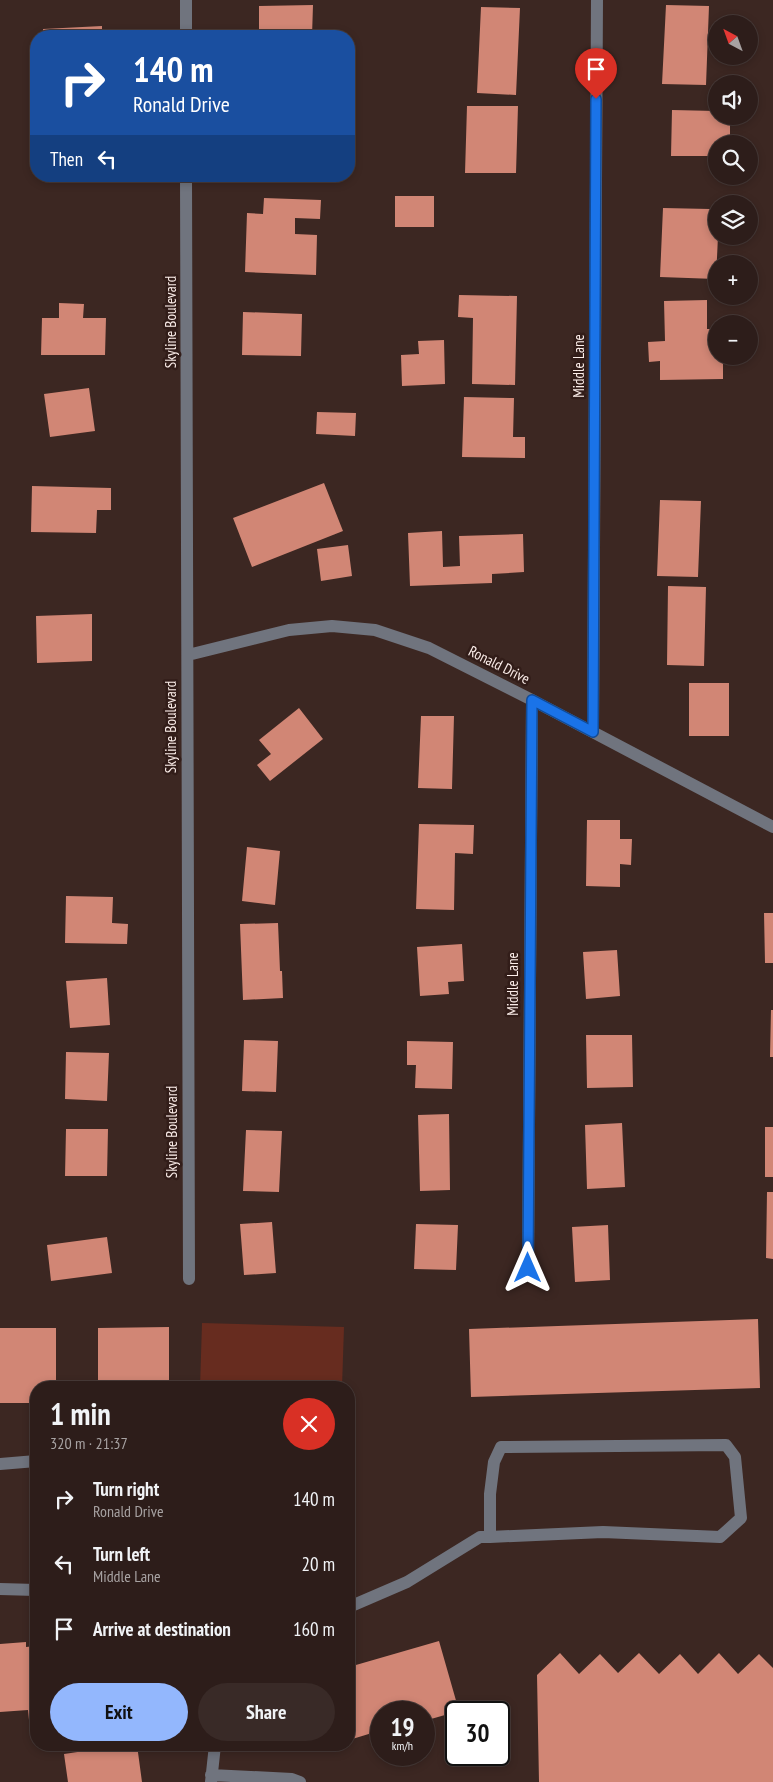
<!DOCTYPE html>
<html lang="en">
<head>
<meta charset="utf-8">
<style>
	body { margin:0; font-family:"PT Sans Narrow",sans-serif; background:#392a27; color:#f1f3f6; height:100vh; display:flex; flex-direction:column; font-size:19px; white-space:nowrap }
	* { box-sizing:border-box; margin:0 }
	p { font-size:16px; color:#a7a2a2 }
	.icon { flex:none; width:28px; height:28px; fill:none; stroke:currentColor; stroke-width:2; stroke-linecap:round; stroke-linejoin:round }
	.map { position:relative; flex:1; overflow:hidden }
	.panel { position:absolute; left:30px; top:1381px; width:325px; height:370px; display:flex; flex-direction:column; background:#2d1d1a; border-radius:20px; box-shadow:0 2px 8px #0003,0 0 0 1px #483b39 }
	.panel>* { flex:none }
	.banner { position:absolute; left:30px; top:30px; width:325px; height:152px; border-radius:20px; box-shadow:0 2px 8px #0003,0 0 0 1px #483b39; background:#1a4fa0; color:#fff; overflow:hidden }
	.needle { width:32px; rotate:319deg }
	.controls { position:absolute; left:708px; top:15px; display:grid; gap:10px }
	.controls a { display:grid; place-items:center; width:50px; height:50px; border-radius:50%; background:#2d1d1a; box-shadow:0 2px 8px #0003,0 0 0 1px #483b39; font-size:25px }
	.speed { position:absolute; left:370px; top:1701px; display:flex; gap:10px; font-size:25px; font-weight:700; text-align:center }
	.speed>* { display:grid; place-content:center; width:65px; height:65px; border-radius:50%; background:#2d1d1a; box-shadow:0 2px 8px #0003,0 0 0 1px #483b39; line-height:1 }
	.speed small { font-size:12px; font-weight:400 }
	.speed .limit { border:2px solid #111; border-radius:8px; background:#fff; color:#111 }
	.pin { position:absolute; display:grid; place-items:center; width:42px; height:42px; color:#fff; margin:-51px -21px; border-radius:50% 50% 50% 0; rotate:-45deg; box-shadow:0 0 5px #0007 }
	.pin .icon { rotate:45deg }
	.me { position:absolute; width:55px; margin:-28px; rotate:0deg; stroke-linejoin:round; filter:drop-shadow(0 0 4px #0008) }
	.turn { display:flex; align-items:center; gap:18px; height:105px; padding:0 20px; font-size:22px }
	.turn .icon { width:65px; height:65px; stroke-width:2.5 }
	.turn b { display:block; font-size:35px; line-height:42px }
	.then { display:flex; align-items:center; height:48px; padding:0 20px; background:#0003; gap:10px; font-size:19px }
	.round { display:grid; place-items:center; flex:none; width:52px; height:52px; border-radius:26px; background:#392a27 }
	.summary { display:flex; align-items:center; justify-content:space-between; height:85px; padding:0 20px }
	h1 { font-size:30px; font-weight:600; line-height:38px }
	.cta { display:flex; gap:10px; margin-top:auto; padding:10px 20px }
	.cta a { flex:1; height:58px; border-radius:30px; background:#93b7fd; color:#111; font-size:20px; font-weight:600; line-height:58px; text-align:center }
	.cta a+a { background:#392a27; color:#f1f3f6 }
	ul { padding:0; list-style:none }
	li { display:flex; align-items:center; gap:15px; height:65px; padding:0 20px }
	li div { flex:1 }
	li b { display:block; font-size:19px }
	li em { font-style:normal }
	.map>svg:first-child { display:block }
	.green { fill:#672c1f }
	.building { fill:#d18675 }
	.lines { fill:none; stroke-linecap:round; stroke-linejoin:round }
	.minor { stroke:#70747e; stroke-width:12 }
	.route-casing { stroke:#114b97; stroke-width:12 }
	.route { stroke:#1a73e8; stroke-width:9 }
	.labels { text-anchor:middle; stroke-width:5; stroke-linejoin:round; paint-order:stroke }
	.street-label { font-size:15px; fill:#fbede9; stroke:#321d19 }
</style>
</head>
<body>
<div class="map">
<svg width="773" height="1782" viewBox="0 0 773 1782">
	<rect width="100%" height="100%" fill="#3c2722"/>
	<path class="green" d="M202,1323L344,1327L342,1387H200Z"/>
	<path class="building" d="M313,5L312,36H259V6Z
		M666,5L709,6L706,85L662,84Z
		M481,7L520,8L516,95L477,93Z
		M102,26V36H44L43,29Z
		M467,106H518L516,173H465Z
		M672,110L716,111V116H730V144H716V156H671Z
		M274,176H310L309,181L274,178Z
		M395,196H434V227H395Z
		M264,198L321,200L320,219L295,218V234L317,235L316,275L245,272L247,213L263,214Z
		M663,208L710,209L709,229H716V236H718L716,279L660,277Z
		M459,295L517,296L515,385L472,384L473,318L458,317Z
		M707,300V329H716V356H723V379L660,380V361L649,362L648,342L665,341L664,301Z
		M59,303L84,304L83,318H106L105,355H41L42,318H59Z
		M243,312L302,314L301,356L242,355Z
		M444,340L445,384L402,386L401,355L419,354L418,341Z
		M89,388L95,431L50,437L44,394Z
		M464,397L514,398L513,437H525V458L462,457Z
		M317,412L356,413L355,436L316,434Z
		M324,483L343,531L252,567L233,518Z
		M32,486L111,488V510H97L96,533L31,532Z
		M660,500L701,501L698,577L657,576Z
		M442,531L443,567L460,566L459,536L523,534L524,572L492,574V583L410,586L408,533Z
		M348,545L352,576L321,581L317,549Z
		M668,586L706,587L704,666L667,665Z
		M92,614V661L37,663L36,616Z
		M689,683H729V736H689Z
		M299,708L323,739L270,781L257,765L271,754L259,740Z
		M421,716H454L452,789L418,788Z
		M587,820H620V839H632L631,865L620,864V887L586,886Z
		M419,824L474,825L473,854L455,853L454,910L416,909Z
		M247,847L280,851L275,905L242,901Z
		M66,896L113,897L112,923L128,924L127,944L65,943Z
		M764,913H773V963H765Z
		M278,923L280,971H282L283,998L243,1000L240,924Z
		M462,944L464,981L448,982L449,994L420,996L417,947Z
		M617,950L620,996L586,999L583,952Z
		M107,978L110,1025L70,1028L66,981Z
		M771,1010H773V1057H770Z
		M586,1035H632L633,1087L587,1088Z
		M244,1040L278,1041L276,1092L242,1091Z
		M407,1041L453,1042L452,1089L415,1088L416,1065H407Z
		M66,1052L109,1053L107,1101L65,1099Z
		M449,1114L450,1190L420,1191L418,1115Z
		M622,1123L625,1187L587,1189L585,1125Z
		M765,1127H773V1177H765Z
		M66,1129H108L107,1176H65Z
		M246,1130L282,1131L279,1192L243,1191Z
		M767,1192H773V1259L766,1258Z
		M272,1222L276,1273L244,1275L240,1224Z
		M416,1224L458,1225L456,1270L414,1269Z
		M608,1225L610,1280L575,1282L572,1227Z
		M107,1237L112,1273L51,1281L47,1245Z
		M758,1319L760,1388L471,1397L469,1329Z
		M169,1327V1388H98V1328Z
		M0,1328H56V1388H36V1403H0Z
		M439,1641L459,1711L424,1721V1712H381V1741L375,1743L372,1733L349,1740V1667Z
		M26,1642V1647L36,1646V1719L29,1720L28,1710L0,1712V1644Z
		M560,1653L579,1674L600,1654L618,1673L639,1653L659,1674L680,1654L698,1674L719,1653L738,1674L759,1654L773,1668V1782H539L537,1675Z
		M125,1745H137L142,1782H68L64,1754Z"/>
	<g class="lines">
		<path class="minor" d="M186,0V36
			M186,176L189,1279
			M188,655L289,630L332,626L375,630L429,648L532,700L773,827
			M593,732L597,0
			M528,1268L532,700
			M0,1464L36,1461
			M0,1589L36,1590
			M349,1607L407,1582L480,1537H490L603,1532L720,1537L741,1518L735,1457L726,1445L501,1447L494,1462L490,1494V1537
			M211,1775L292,1779L300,1782
			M211,1782L215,1745"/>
	</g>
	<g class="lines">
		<defs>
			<path id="route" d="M528,1268L532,700L593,732L596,99"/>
		</defs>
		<use href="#route" class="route-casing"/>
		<use href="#route" class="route"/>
	</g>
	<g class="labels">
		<g class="street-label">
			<text transform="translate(171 322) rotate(-90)" y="5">Skyline Boulevard</text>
			<text transform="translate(579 366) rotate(-90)" y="5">Middle Lane</text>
			<text transform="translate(499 665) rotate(27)" y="5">Ronald Drive</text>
			<text transform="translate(171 727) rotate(-90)" y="5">Skyline Boulevard</text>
			<text transform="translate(513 984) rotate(-90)" y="5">Middle Lane</text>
			<text transform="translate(172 1132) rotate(-90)" y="5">Skyline Boulevard</text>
		</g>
	</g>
</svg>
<div class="controls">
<a><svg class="needle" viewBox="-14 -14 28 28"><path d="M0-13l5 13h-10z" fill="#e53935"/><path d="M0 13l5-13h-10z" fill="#a7a2a2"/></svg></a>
<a><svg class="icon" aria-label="sound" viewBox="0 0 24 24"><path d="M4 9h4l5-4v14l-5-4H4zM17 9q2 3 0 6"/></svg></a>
<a><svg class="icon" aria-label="search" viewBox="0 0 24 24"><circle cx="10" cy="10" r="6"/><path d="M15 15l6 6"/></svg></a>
<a><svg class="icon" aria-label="layers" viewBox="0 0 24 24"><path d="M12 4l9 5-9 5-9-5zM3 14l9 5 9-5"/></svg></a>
<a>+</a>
<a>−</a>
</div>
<div class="speed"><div>19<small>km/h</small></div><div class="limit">30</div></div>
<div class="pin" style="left:596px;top:99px;background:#d93025"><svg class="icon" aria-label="arrive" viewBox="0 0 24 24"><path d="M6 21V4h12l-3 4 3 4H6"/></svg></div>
<svg class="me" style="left:528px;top:1268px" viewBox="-20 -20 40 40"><path d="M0-17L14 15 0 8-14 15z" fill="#1a73e8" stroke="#fff" stroke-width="4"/></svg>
<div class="banner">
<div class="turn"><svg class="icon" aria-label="right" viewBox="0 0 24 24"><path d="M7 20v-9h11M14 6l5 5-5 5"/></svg><div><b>140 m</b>Ronald Drive</div></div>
<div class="then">Then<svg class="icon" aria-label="left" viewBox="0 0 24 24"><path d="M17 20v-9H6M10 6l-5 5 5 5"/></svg></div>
</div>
<section class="panel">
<div class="summary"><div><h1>1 min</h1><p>320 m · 21:37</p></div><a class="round" style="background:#d93025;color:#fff"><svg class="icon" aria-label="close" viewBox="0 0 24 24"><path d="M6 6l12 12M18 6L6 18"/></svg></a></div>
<ul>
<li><svg class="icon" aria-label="right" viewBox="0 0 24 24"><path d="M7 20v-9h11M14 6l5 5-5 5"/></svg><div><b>Turn right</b><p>Ronald Drive</p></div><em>140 m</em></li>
<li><svg class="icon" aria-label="left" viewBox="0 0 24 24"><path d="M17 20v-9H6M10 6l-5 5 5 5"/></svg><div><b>Turn left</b><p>Middle Lane</p></div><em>20 m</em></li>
<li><svg class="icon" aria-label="arrive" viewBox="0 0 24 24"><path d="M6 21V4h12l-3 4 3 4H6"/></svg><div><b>Arrive at destination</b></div><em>160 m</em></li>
</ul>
<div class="cta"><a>Exit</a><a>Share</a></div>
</section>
</div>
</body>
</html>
